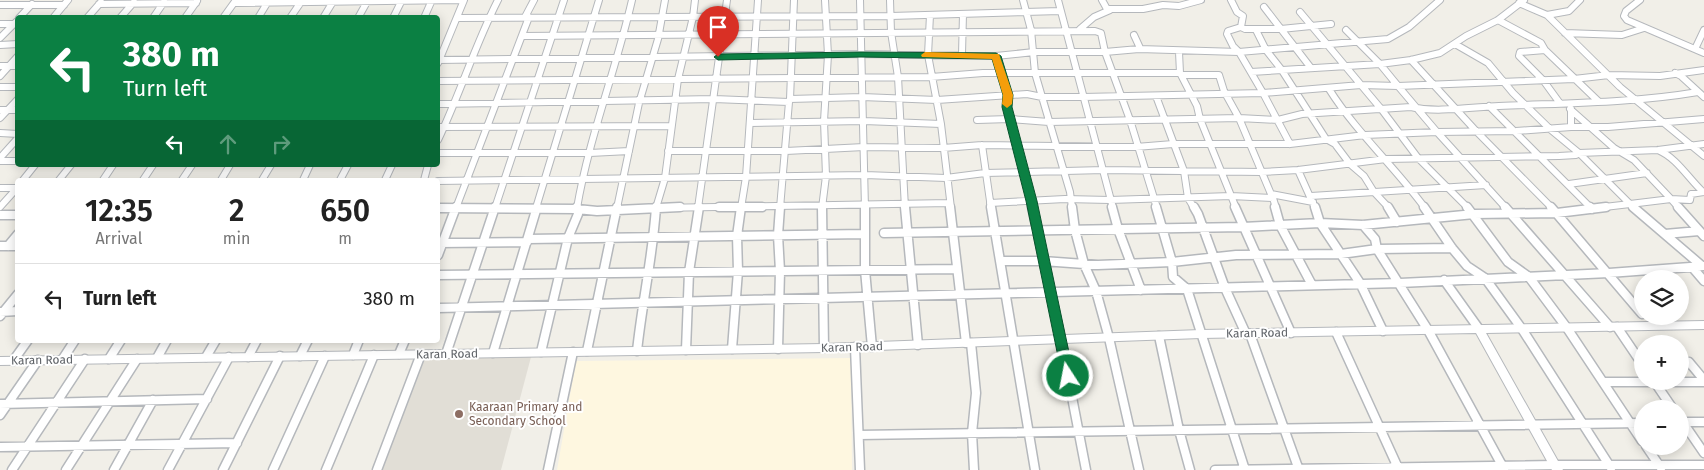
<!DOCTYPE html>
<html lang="en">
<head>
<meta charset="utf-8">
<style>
	body { margin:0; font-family:"Fira Sans",sans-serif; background:#f2f2f2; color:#222; height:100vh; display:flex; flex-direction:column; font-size:19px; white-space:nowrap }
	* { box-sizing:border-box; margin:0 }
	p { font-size:16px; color:#767676 }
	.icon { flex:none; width:28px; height:28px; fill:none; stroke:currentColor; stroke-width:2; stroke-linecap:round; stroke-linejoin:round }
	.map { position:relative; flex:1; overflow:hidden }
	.side { position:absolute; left:15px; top:178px; width:425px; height:165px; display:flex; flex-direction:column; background:#fff; border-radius:5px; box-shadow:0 2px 12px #0003 }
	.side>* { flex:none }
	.hud { position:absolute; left:15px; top:15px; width:425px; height:152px; border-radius:5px; box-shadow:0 2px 12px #0003; background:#0b8043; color:#fff; overflow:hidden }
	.fabs { position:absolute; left:1634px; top:270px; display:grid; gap:10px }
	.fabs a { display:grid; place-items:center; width:55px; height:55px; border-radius:50%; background:#fff; box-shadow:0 2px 12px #0003; font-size:25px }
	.pin { position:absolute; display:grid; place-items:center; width:42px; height:42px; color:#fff; margin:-51px -21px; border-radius:50% 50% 50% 0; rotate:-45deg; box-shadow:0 0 5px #0007 }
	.pin .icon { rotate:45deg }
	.me { position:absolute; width:55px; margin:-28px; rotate:349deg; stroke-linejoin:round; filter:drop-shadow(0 0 4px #0008) }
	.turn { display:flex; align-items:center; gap:18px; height:105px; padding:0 25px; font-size:22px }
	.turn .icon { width:65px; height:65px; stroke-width:2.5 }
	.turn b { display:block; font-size:35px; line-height:42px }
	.lanes { display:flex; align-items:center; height:48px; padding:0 25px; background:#0003; justify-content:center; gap:25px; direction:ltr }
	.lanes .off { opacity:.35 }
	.eta { display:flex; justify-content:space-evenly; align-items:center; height:85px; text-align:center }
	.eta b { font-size:30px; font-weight:600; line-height:35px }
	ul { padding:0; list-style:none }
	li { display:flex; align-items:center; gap:15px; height:70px; padding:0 25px; border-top:1px solid #e0e0e0 }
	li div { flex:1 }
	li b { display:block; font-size:19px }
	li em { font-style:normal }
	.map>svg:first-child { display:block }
	.commercial { fill:#fef7e0 }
	.education { fill:#e1ded6 }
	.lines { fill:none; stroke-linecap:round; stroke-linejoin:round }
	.minor-far1-casing { stroke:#b5b8bc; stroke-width:8 }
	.minor-casing { stroke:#b5b8bc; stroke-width:11 }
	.tertiary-casing { stroke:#b5b8bc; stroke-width:2 }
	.minor-far1 { stroke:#fff; stroke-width:6 }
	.minor { stroke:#fff; stroke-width:8 }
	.tertiary { fill:#fff; fill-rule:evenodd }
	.route { fill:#0b8043; stroke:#07532c }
	.slow { fill:#f59e0b }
	.education-dot { fill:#8d6e63; stroke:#fff; stroke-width:2 }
	.labels { text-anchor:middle; stroke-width:4; stroke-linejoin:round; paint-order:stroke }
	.street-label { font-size:12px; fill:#5f6368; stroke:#fff }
	.education-label { font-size:12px; fill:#785e54; stroke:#fff; text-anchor:start }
</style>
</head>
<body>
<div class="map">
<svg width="1704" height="470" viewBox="0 0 1704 470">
	<rect width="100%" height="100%" fill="#f1efe8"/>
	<path class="commercial" d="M851,358L852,470H557L576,361Z"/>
	<path class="education" d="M421,357H531L501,470H382Z"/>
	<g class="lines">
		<defs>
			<path id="minor-far1" d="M860,0L865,208
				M890,0L891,32L898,77L905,208
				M1023,0L1031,30L1035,73L1070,192L1072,208
				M1058,0L1113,208
				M1102,0L1107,9H1143L1163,5L1179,6L1201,0
				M1231,0L1237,12L1243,16L1241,27
				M1640,0L1626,11L1624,16L1627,20L1704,53
				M234,3L461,0
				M1519,3L1547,15L1620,87L1704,156
				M99,4L196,3
				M0,5H64
				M1264,7L1311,68
				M1300,12L1382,110L1418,158L1468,208
				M930,15L928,55L941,124L951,208
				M1547,15L1569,11L1580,0
				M525,17L534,0
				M19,18L32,4
				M53,18L68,0
				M87,18L101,2
				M120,18L134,2
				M153,18L164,2
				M185,18L197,1
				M223,18L236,0
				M258,18L269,0
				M290,18L301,2
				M323,18L334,0
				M358,18L368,0
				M393,18L402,0
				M424,18L432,0
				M458,18L891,16L1060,11
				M1498,20L1541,43L1545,50L1598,101
				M0,24H15
				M1331,24L1281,29H1245L1241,27L1228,31L1227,34L1233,46L1239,52L1388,39L1409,27L1440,0
				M1080,29L1094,17L1110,10
				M1256,30L1266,50L1281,69L1326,139L1335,144L1350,164L1364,176L1374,192L1389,208
				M1565,33L1622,35L1644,28
				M1134,35L1140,48
				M522,36L1095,31L1101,33L1105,52L1139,49L1239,52L1263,93L1361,85L1398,86L1380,64L1411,60L1440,53L1466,36L1498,20L1524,0
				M0,38L18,20
				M1455,44L1488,63L1513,93L1551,130L1579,153L1630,204L1671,199L1679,208
				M0,45L18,44
				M1695,49L1704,30
				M1545,50L1520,52L1519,56L1543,80L1559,102
				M1179,52L1180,73L1197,106L1200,119L1236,208
				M962,54L963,14
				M996,56L1008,95L1007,107L1032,208
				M438,60L861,54L996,56L1034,52H1105L1130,120L1157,208
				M1411,60L1476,131L1552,208
				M438,63L464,0
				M0,66H18
				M1251,72L1380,64L1346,30
				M1675,73L1681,76L1704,97
				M1182,75H1219L1224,91L1239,118L1271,194
				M0,76L18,56
				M438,81L931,77L983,73H1180
				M1398,86L1574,79L1609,75L1660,76L1704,70
				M0,87H18
				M1329,89C1356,132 1395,167 1425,208
				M1156,96L1184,171L1188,198L1194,208
				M790,99L794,0
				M438,104L714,99L789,102L790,99L862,97L937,100L1027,94L1042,97H1083L1263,93L1290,144
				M1489,106L1591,208
				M1570,109L1614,148L1634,160L1671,199L1690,200L1691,194L1704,192
				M0,110H18
				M0,118L18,99
				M977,120L1010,119L1049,122L1239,118L1278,120L1302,114L1411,107C1436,113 1473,107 1499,106C1565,103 1633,103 1698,92
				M750,123L864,121L941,124
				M438,127L671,126
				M1571,127H1608L1704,119
				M1437,132L1506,208
				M1437,132L1516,131L1571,127V109
				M0,133L18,134
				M438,140C460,94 475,45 498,0
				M982,145L991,208
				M1658,150C1677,158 1688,178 1703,192
				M668,151H786L864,147L943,148L982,145L1136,147L1173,144H1290L1365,135L1437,132L1398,86
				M438,153H590L629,151
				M0,158L18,138
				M0,161H18
				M1298,170L1315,208
				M23,180L35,165
				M59,180L71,165
				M103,180L113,165
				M143,180L153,165
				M182,180L192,165
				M221,180L230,165
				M262,180L271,165
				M303,180L310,165
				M340,180L348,165
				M385,180L392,165
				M424,180L428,165
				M438,181L865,175L946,178L985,173L1104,170L1261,172L1298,170L1386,159L1559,156L1576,155L1579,153L1658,150L1704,144
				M1569,184L1647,173
				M0,188H18
				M1311,196L1486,185
				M1273,198L1276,208
				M990,203L1065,199L1110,200L1231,196L1273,198L1271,194L1313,202
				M0,207L18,187
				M438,208H465
				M456,208L529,17
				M495,208L564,0
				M536,208L599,0
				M577,208C589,137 616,70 632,0
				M617,208L639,103L658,39L665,0
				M654,208L950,203
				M656,208L665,178L678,79L693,17L695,0
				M698,208L727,0
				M741,208L746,177L758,0
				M780,208L789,102
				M822,208L826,176L824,121L828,55L825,0
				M1596,208L1630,204L1635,208"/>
			<path id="minor" d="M719,207H762
				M822,207L824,348
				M865,207V270L872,347
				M905,207L918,345
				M950,207L966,343
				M991,207L1035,470
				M1032,207L1061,340L1086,470
				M1072,207L1075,230L1084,264L1096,291L1109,338L1139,470
				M1112,207L1118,229L1141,290
				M1156,207L1172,262L1173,277L1187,289L1245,470
				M1194,207L1198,214L1225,288L1246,334
				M1235,207L1291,333
				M1275,207L1280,225L1312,285
				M1315,207L1320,223L1360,283L1383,331
				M1388,207L1397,222
				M1424,207L1452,248L1467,266L1485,278L1522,329L1611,468
				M1467,207L1508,262L1529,277L1567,328L1642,441
				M1505,207L1610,327
				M1551,207L1642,314
				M1590,207L1592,209
				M1633,207L1702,266
				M1678,207L1704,236
				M438,208L577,209L597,211L680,207
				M0,215H18
				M1363,225L1375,239L1377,249L1428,330L1504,469
				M884,233L1243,227L1320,223L1363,225L1474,214L1557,213L1606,207
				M1665,234L1699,231
				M528,239L865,234
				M439,243L527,242
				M0,246H18
				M8,246L18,234
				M438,255L456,207
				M1001,261H1043L1098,265L1172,262L1236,255L1341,254L1377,249L1452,248
				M1692,267L1704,281
				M438,275L956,269
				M1444,280L1479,329
				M438,308L1400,283L1609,273L1704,266
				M0,312L18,311
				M0,316L18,294
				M1617,327L1642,364
				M1336,332L1399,470
				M1250,334L1299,470
				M1159,336L1179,430L1190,470
				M971,343L976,393L972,433L974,470
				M855,347L860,470
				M732,349L738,271L737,236L741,207
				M778,349L780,271L778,235L780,207
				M686,350L689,272L699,207
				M587,351L617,207
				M637,351C642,303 653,255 656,207
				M541,352L568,238L578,214L577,207
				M493,353L537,207
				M399,354L405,340
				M446,354L495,207
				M353,355L359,340
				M300,356L308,340
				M206,357L216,340
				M248,357L257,340
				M157,358L167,340
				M109,359L121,340
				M62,360L75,340
				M13,361L28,340
				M1689,362L1704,380
				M1654,381L1673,409
				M1603,382H1704
				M0,404L207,399
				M0,415L38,360
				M1680,418L1704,453
				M1680,422H1704
				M859,435L1642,423
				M1646,446L1661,468
				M0,447L237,443
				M12,470L85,359
				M66,470L137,359
				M114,470L153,400
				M168,470L229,357
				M223,470L280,356
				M273,470L325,356
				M326,470L374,355
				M377,470L421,354
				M548,470L573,352
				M1215,470L1555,465H1704"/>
			<path id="tertiary" d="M1704,321V329L1486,333L1563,470H1552L1476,333L1201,338L824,352L0,365V357L824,344L1201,330Z"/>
		</defs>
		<use href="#minor-far1" class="minor-far1-casing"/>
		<use href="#minor" class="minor-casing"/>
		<use href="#tertiary" class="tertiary-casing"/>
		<use href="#minor-far1" class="minor-far1"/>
		<use href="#minor" class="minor"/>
		<use href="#tertiary" class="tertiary"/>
	</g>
	<path class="route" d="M861,52L996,53L1001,56L1013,95L1012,107L1037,201L1074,376L1073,380L1068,382L1063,380L1062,376L1026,201L1002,107L1003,95L992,59L861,57L718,60L714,57L718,54Z"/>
	<path class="slow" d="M925,52L999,54L1013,95L1012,104L1007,108L1002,104L1003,95L992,59L922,57L921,55Z"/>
	<circle class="education-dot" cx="459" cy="414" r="5"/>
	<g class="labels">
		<g class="street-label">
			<text transform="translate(1257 333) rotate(-1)" y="4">Karan Road</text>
			<text transform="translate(852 347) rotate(-2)" y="4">Karan Road</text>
			<text transform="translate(447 354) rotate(-1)" y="4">Karan Road</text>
			<text transform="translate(42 360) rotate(-1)" y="4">Karan Road</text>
		</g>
		<g class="education-label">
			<text x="469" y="411">Kaaraan Primary and<tspan x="469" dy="14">Secondary School</tspan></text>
		</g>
	</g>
</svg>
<div class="fabs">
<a><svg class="icon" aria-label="layers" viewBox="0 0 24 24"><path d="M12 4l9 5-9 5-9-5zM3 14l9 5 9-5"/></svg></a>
<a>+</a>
<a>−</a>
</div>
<div class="pin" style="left:718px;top:57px;background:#d93025"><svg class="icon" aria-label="arrive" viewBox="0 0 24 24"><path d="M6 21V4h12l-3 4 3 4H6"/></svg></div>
<svg class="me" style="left:1068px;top:376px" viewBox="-20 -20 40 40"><circle r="17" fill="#0b8043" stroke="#fff" stroke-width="3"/><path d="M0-11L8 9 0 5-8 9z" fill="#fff"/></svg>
<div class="hud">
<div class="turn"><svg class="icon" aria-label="left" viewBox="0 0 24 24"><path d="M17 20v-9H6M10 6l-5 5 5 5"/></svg><div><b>380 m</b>Turn left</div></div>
<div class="lanes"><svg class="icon" aria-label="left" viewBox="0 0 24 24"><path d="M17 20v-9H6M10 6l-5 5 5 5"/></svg><svg class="icon off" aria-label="ahead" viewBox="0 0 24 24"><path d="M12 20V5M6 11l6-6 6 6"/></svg><svg class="icon off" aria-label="right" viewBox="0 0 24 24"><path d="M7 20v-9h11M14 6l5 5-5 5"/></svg></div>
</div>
<section class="side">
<div class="eta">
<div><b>12:35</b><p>Arrival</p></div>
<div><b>2</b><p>min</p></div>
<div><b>650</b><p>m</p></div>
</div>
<ul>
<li><svg class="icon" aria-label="left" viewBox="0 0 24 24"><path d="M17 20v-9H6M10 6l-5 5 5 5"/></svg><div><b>Turn left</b></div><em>380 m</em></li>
</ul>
</section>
</div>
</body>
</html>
